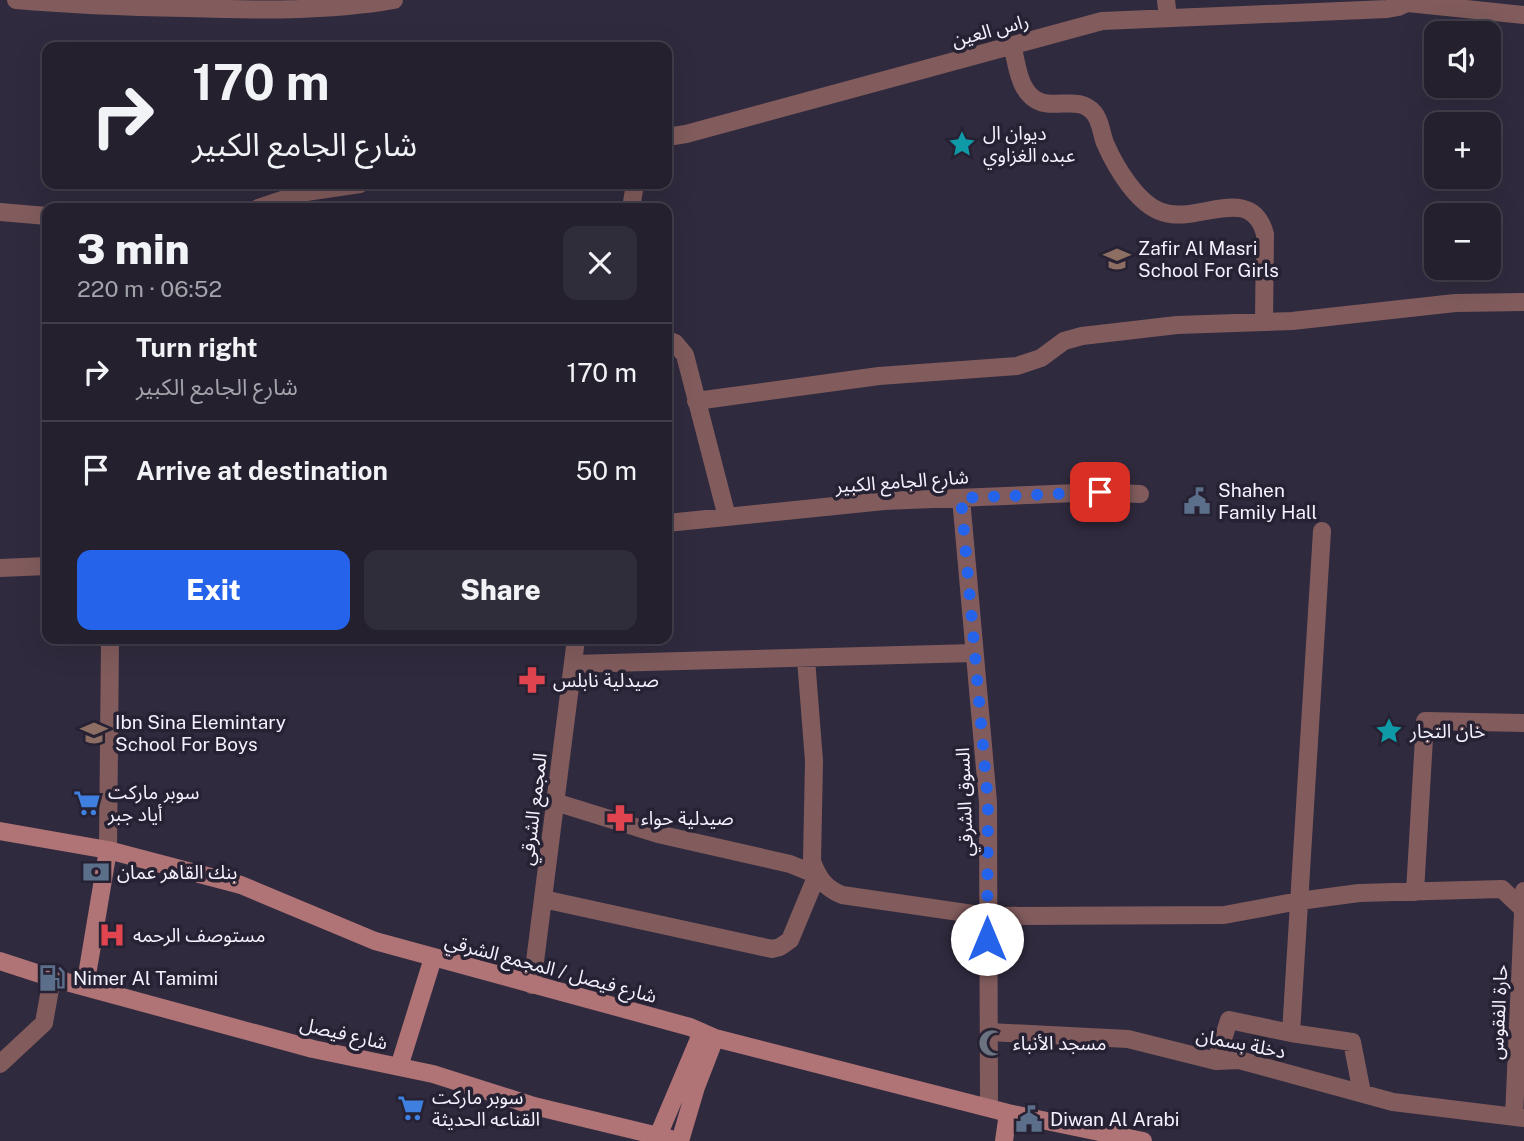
<!DOCTYPE html>
<html lang="en">
<head>
<meta charset="utf-8">
<style>
	body { margin:0; font-family:"Public Sans","Noto Sans Arabic",sans-serif; background:#302d3a; color:#f1f3f6; height:100vh; display:flex; flex-direction:column; font-size:26px; white-space:nowrap }
	* { box-sizing:border-box; margin:0 }
	p { font-size:23px; color:#a3a3aa }
	.icon { flex:none; width:38px; height:38px; fill:none; stroke:currentColor; stroke-width:2; stroke-linecap:round; stroke-linejoin:round }
	.map { position:relative; flex:1; overflow:hidden }
	.sheet { position:absolute; left:42px; top:203px; width:630px; height:441px; display:flex; flex-direction:column; background:#24202e; border-radius:14px; box-shadow:0 7px 28px #0002,0 0 0 2px #413e4a }
	.sheet>* { flex:none }
	.top-card { position:absolute; left:42px; top:42px; width:630px; height:147px; border-radius:14px; box-shadow:0 7px 28px #0002,0 0 0 2px #413e4a; background:#24202e; color:#f1f3f6; overflow:hidden }
	.fabs { position:absolute; left:1424px; top:21px; display:grid; gap:14px }
	.fabs a { display:grid; place-items:center; width:77px; height:77px; border-radius:14px; background:#24202e; box-shadow:0 7px 28px #0002,0 0 0 2px #413e4a; font-size:35px }
	.pin { position:absolute; display:grid; place-items:center; width:60px; height:60px; color:#fff; margin:-30px; border-radius:14px; box-shadow:0 4px 10px #0006 }
	.me { position:absolute; width:77px; margin:-38px; rotate:0deg; stroke-linejoin:round; filter:drop-shadow(0 0 5px #0008) }
	.turn { display:flex; align-items:center; gap:24px; height:147px; padding:0 35px; font-size:32px }
	.turn .icon { width:91px; height:91px; stroke-width:2.5 }
	.turn b { display:block; font-size:49px; line-height:60px }
	.round { display:grid; place-items:center; flex:none; width:74px; height:74px; border-radius:14px; background:#302d3a }
	.head { display:flex; align-items:center; justify-content:space-between; height:119px; padding:0 35px }
	h1 { font-size:42px; font-weight:800; line-height:52px }
	.primary-button { display:flex; gap:14px; margin-top:auto; padding:14px 35px }
	.primary-button a { flex:1; height:80px; border-radius:14px; background:#2563eb; color:#fff; font-size:28px; font-weight:800; line-height:80px; text-align:center }
	.primary-button a+a { background:#302d3a; color:#f1f3f6 }
	ul { padding:0; list-style:none }
	li { display:flex; align-items:center; gap:21px; height:98px; padding:0 35px; border-top:2px solid #413e4a }
	li div { flex:1 }
	li b { display:block; font-size:26px }
	li em { font-style:normal }
	.map>svg:first-child { display:block }
	.lines { fill:none; stroke-linecap:round; stroke-linejoin:round }
	.minor { stroke:#825c5d; stroke-width:18 }
	.tertiary { stroke:#825c5d; stroke-width:18 }
	.secondary { stroke:#b07476; stroke-width:18 }
	.route { stroke:#2563eb; stroke-width:12; stroke-dasharray:0 21.6 }
	.labels { text-anchor:middle; stroke-width:7; stroke-linejoin:round; paint-order:stroke }
	.street-label { font-size:19px; fill:#f5f2ff; stroke:#262133 }
	.poi-label { font-size:19px; fill:#f5f2ff; stroke:#262133; text-anchor:start }
</style>
</head>
<body>
<div class="map">
<svg width="1524" height="1141" viewBox="0 0 1524 1141">
	<rect width="100%" height="100%" fill="#302a3e"/>
	<g class="lines">
		<path class="minor" d="M16,0C73,5 129,7 186,8C255,10 326,12 394,0
			M1166,0L1168,18
			M1408,3L1524,15
			M1012,45C1016,59 1017,75 1024,87C1042,120 1075,90 1094,113C1101,121 1101,133 1105,143C1115,166 1137,204 1162,212C1197,225 1251,182 1265,234L1264,322
			M667,137L686,134L1102,21L1387,9L1398,7L1413,0
			M258,208L306,192L360,184
			M631,208L635,184
			M0,212L47,216
			M667,340L675,343L685,355L727,517
			M696,401L879,376L1017,366L1041,358L1064,341L1082,336L1177,325L1292,321L1455,303L1524,302
			M961,498L988,802L989,1106
			M667,523L884,501L1100,492L1140,494
			M1322,531L1291,1033L1352,1042L1362,1093
			M806,659L814,761L812,861C818,878 825,888 842,895L987,916L1224,915L1299,901L1359,893L1502,889L1523,909
			M573,664L974,653
			M108,850L110,639
			M1415,892L1425,721L1524,723
			M543,899L772,949L780,947L790,940L817,875L790,864L658,834L555,802
			M532,985L576,639
			M989,1032L1128,1039L1216,1061L1239,1060L1393,1102L1524,1118
			M1216,1061L1229,1020L1291,1033
			M0,1064L44,1023L52,978
			M1514,1117L1524,891"/>
		<path class="tertiary" d="M0,568L47,566"/>
		<path class="secondary" d="M0,831L108,850L241,885L375,941L690,1027L715,1038L1008,1113L1143,1141
			M0,961L52,978L313,1049L433,1074L534,1106L679,1141
			M85,987L108,850
			M399,1067L433,958
			M658,1136L702,1032
			M680,1141L696,1087L715,1038
			M1004,1141L1008,1113"/>
	</g>
	<g class="lines">
		<path class="route" d="M987,939L988,802L961,498L1100,492"/>
	</g>
	<defs>
		<symbol id="sight-bare" viewBox="-9 -9 18 18"><path d="M0-6L1.8-2.2L6-1.7L2.9 1.2L3.7 5.4L0 3.3L-3.7 5.4L-2.9 1.2L-6-1.7L-1.8-2.2Z" fill="#0f9aa8" stroke="#262133" stroke-width="2.5" paint-order="stroke"/></symbol>
		<symbol id="school-bare" viewBox="-9 -9 18 18"><path d="M0-5L7-2L0 1L-7-2ZM-4 1L0 2.5L4 1V4Q0 6-4 4Z" fill="#8d6e63" stroke="#262133" stroke-width="2.5" paint-order="stroke"/></symbol>
		<symbol id="civic-bare" viewBox="-9 -9 18 18"><path d="M-.6-6.5H3V-4.5H.6V-3L4-1V1h2V6H-6V1h2V-1L-.6-3ZM-1.2 2.5V6h2.4V2.5Z" fill="#5c6f8a" stroke="#262133" stroke-width="2.5" paint-order="stroke"/></symbol>
		<symbol id="pharmacy-bare" viewBox="-9 -9 18 18"><path d="M-2-6h4v4h4v4h-4v4h-4v-4h-4v-4h4Z" fill="#e0444e" stroke="#262133" stroke-width="2.5" paint-order="stroke"/></symbol>
		<symbol id="supermarket-bare" viewBox="-9 -9 18 18"><path d="M-6-5.5h2.5l.6 2H6L4.5 2H-2.5L-4.4-4H-6ZM-1.5 3.2a1.3 1.3 0 1 0 .1 0ZM3 3.2a1.3 1.3 0 1 0 .1 0Z" fill="#3f7fe0" stroke="#262133" stroke-width="2.5" paint-order="stroke"/></symbol>
		<symbol id="bank-bare" viewBox="-9 -9 18 18"><path d="M-6-4H6V4H-6ZM0-2.3a2.3 2.3 0 1 0 0 4.6a2.3 2.3 0 1 0 0-4.6Z" fill="#5c6f8a" stroke="#262133" stroke-width="2.5" paint-order="stroke"/></symbol>
		<symbol id="hospital-bare" viewBox="-9 -9 18 18"><path d="M-5-5h3v3.5h4V-5h3V5h-3V1.5h-4V5h-3Z" fill="#e0444e" stroke="#262133" stroke-width="2.5" paint-order="stroke"/></symbol>
		<symbol id="fuel-bare" viewBox="-9 -9 18 18"><path d="M-5.5-6h7V0h2V4h1.3V-2.5L3-4.5l.8-.8L6-3V5H2.5V1h-1V6h-7ZM-4.2-4.7v3.2H.2V-4.7Z" fill="#5c6f8a" stroke="#262133" stroke-width="2.5" paint-order="stroke"/></symbol>
		<symbol id="mosque-bare" viewBox="-9 -9 18 18"><path d="M3.5-4.9A6 6 0 1 0 3.5 4.9A5 5 0 1 1 3.5-4.9Z" fill="#6b7280" stroke="#262133" stroke-width="2.5" paint-order="stroke"/></symbol>
	</defs>
	<g fill-rule="evenodd">
		<use href="#sight-bare" x="943" y="125" width="38" height="38"/>
		<use href="#school-bare" x="1098" y="240" width="38" height="38"/>
		<use href="#civic-bare" x="1178" y="482" width="38" height="38"/>
		<use href="#pharmacy-bare" x="513" y="661" width="38" height="38"/>
		<use href="#sight-bare" x="1370" y="712" width="38" height="38"/>
		<use href="#school-bare" x="75" y="714" width="38" height="38"/>
		<use href="#supermarket-bare" x="68" y="784" width="38" height="38"/>
		<use href="#pharmacy-bare" x="601" y="799" width="38" height="38"/>
		<use href="#bank-bare" x="77" y="853" width="38" height="38"/>
		<use href="#hospital-bare" x="93" y="916" width="38" height="38"/>
		<use href="#fuel-bare" x="33" y="959" width="38" height="38"/>
		<use href="#mosque-bare" x="973" y="1024" width="38" height="38"/>
		<use href="#supermarket-bare" x="392" y="1089" width="38" height="38"/>
		<use href="#civic-bare" x="1010" y="1100" width="38" height="38"/>
	</g>
	<g class="labels">
		<g class="street-label">
			<text transform="translate(990 30) rotate(-15)" y="7">راس العين</text>
			<text transform="translate(902 481) rotate(-4)" y="7">شارع الجامع الكبير</text>
			<text transform="translate(964 802) rotate(-92)" y="7">السوق الشرقي</text>
			<text transform="translate(533 809) rotate(-83)" y="7">المجمع الشرقي</text>
			<text transform="translate(551 968) rotate(15)" y="7">شارع فيصل / المجمع الشرقي</text>
			<text transform="translate(1498 1012) rotate(-87)" y="7">حارة الفقوس</text>
			<text transform="translate(344 1033) rotate(13)" y="7">شارع فيصل</text>
			<text transform="translate(1241 1043) rotate(11)" y="7">دخلة بسمان</text>
		</g>
		<g class="poi-label">
			<text x="983" y="140">ديوان ال<tspan x="983" dy="22">عبده الغزاوي</tspan></text>
			<text x="1138" y="255">Zafir Al Masri<tspan x="1138" dy="22">School For Girls</tspan></text>
			<text x="1218" y="497">Shahen<tspan x="1218" dy="22">Family Hall</tspan></text>
			<text x="553" y="687">صيدلية نابلس</text>
			<text x="115" y="729">Ibn Sina Elemintary<tspan x="115" dy="22">School For Boys</tspan></text>
			<text x="1410" y="738">خان التجار</text>
			<text x="108" y="799">سوبر ماركت<tspan x="108" dy="22">أياد جبر</tspan></text>
			<text x="641" y="825">صيدلية حواء</text>
			<text x="117" y="879">بنك القاهر عمان</text>
			<text x="133" y="942">مستوصف الرحمه</text>
			<text x="73" y="985">Nimer Al Tamimi</text>
			<text x="1013" y="1050">مسجد الأنباء</text>
			<text x="432" y="1104">سوبر ماركت<tspan x="432" dy="22">القناعه الحديثة</tspan></text>
			<text x="1050" y="1126">Diwan Al Arabi</text>
		</g>
	</g>
</svg>
<div class="fabs">
<a><svg class="icon" aria-label="sound" viewBox="0 0 24 24"><path d="M4 9h4l5-4v14l-5-4H4zM17 9q2 3 0 6"/></svg></a>
<a>+</a>
<a>−</a>
</div>
<div class="pin" style="left:1100px;top:492px;background:#d93025"><svg class="icon" aria-label="arrive" viewBox="0 0 24 24"><path d="M6 21V4h12l-3 4 3 4H6"/></svg></div>
<svg class="me" style="left:987px;top:939px" viewBox="-20 -20 40 40"><circle r="19" fill="#fff"/><path d="M0-13L10 11 0 6-10 11z" fill="#2563eb"/></svg>
<div class="top-card">
<div class="turn"><svg class="icon" aria-label="right" viewBox="0 0 24 24"><path d="M7 20v-9h11M14 6l5 5-5 5"/></svg><div><b>170 m</b>شارع الجامع الكبير</div></div>
</div>
<section class="sheet">
<div class="head"><div><h1>3 min</h1><p>220 m · 06:52</p></div><a class="round"><svg class="icon" aria-label="close" viewBox="0 0 24 24"><path d="M6 6l12 12M18 6L6 18"/></svg></a></div>
<ul>
<li><svg class="icon" aria-label="right" viewBox="0 0 24 24"><path d="M7 20v-9h11M14 6l5 5-5 5"/></svg><div><b>Turn right</b><p>شارع الجامع الكبير</p></div><em>170 m</em></li>
<li><svg class="icon" aria-label="arrive" viewBox="0 0 24 24"><path d="M6 21V4h12l-3 4 3 4H6"/></svg><div><b>Arrive at destination</b></div><em>50 m</em></li>
</ul>
<div class="primary-button"><a>Exit</a><a>Share</a></div>
</section>
</div>
</body>
</html>
